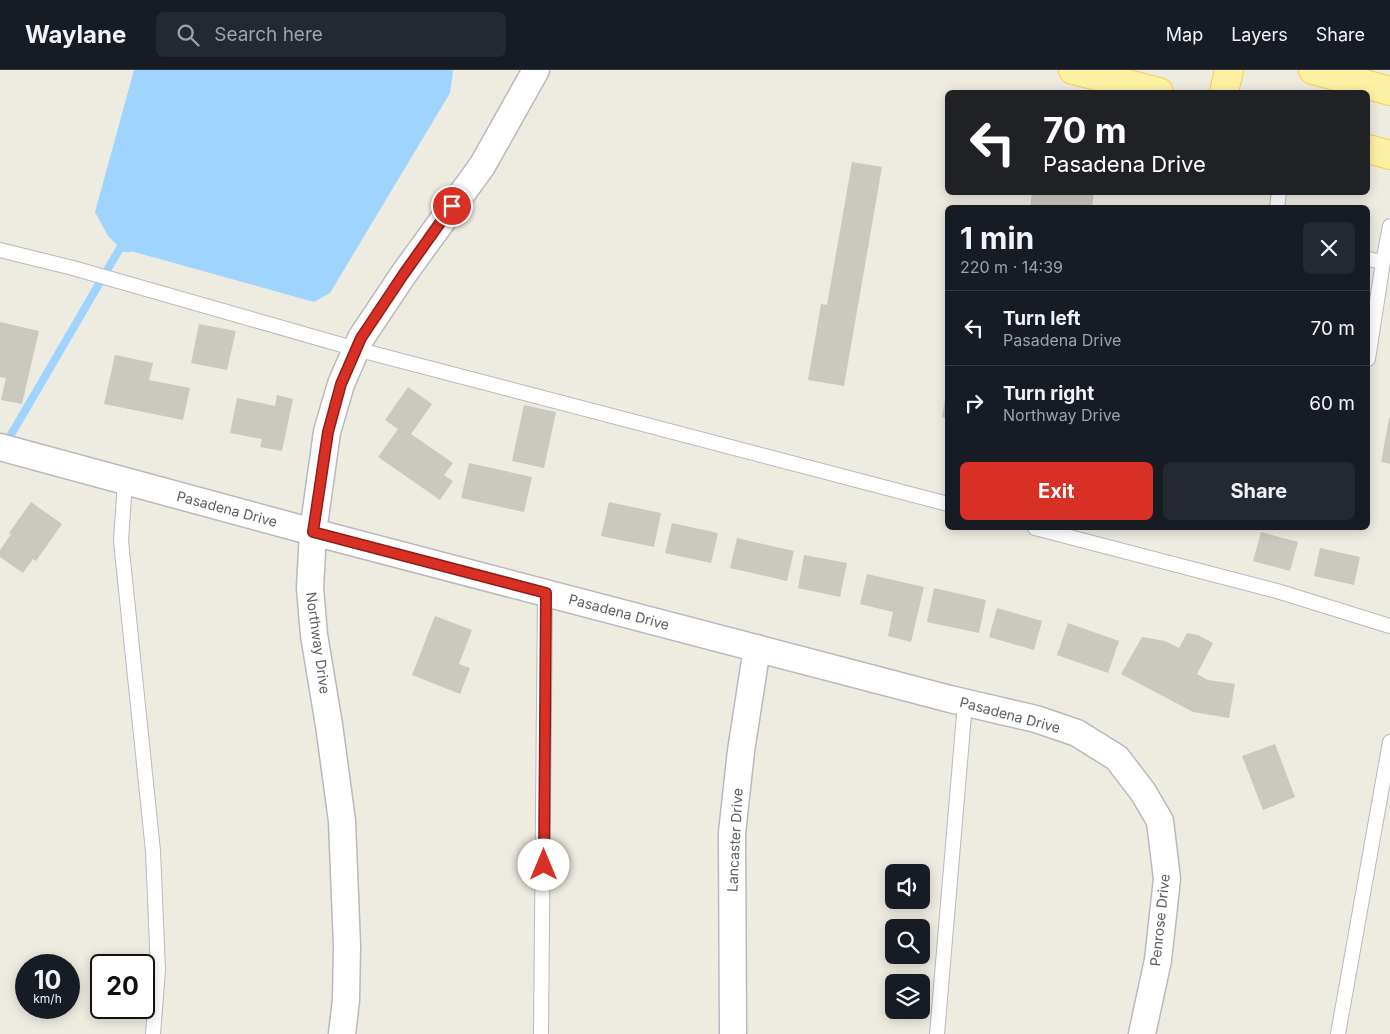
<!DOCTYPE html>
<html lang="en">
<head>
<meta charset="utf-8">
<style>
	body { margin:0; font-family:Inter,sans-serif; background:#242831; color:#f1f3f6; height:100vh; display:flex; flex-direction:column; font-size:19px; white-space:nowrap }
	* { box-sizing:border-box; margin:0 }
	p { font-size:16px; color:#9ea1a6 }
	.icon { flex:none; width:28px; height:28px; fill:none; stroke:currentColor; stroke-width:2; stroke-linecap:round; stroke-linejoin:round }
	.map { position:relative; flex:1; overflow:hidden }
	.details { position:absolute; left:945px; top:135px; width:425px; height:325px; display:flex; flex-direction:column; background:#171b24; border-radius:8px; box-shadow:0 2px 12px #0003 }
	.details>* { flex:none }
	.top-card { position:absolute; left:945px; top:20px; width:425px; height:105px; border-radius:8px; box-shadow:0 2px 12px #0003; background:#202124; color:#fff; overflow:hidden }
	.tools { position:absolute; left:885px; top:794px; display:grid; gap:10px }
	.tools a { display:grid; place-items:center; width:45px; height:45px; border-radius:8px; background:#171b24; box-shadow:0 2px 12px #0003; font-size:25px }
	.speed { position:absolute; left:15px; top:884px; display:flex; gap:10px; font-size:25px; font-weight:700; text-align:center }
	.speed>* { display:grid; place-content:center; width:65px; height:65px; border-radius:50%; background:#171b24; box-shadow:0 2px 12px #0003; line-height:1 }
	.speed small { font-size:12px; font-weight:400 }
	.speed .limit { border:2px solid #111; border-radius:8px; background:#fff; color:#111 }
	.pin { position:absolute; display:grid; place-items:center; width:42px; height:42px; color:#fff; margin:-21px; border:2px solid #fff; border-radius:50%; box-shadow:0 1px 5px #0007 }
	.me { position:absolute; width:55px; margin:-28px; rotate:0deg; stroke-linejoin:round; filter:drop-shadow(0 0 4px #0008) }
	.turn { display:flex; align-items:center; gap:18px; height:105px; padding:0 15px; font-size:22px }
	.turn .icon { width:65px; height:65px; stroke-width:2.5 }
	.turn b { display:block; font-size:35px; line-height:42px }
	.round { display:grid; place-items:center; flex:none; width:52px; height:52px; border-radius:8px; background:#242831 }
	.summary { display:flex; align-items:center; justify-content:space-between; height:85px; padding:0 15px }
	h1 { font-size:30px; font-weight:700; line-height:38px }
	.cta { display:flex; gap:10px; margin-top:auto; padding:10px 15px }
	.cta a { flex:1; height:58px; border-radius:8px; background:#d93025; color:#fff; font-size:20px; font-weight:700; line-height:58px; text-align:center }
	.cta a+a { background:#242831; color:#f1f3f6 }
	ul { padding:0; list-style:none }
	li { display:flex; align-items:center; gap:15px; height:75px; padding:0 15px; border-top:1px solid #363941 }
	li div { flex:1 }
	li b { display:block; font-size:19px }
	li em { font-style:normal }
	header { display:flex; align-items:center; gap:30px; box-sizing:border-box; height:70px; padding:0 25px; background:#171b24; border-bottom:1px solid #363941 }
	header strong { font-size:24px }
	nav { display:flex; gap:28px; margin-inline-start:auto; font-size:18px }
	.search { width:350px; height:45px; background:#242831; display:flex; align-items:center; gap:12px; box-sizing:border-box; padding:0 18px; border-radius:8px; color:#9ea1a6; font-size:19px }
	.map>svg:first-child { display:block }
	.water { fill:#9fd4ff }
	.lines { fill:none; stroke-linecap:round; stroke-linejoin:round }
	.stream { stroke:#9fd4ff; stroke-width:8 }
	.building { fill:#cbc8c0 }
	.service-casing { stroke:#b6b9bf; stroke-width:16 }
	.minor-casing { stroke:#b6b9bf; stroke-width:29 }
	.primary-casing { stroke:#fdcc4b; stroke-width:30 }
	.service { stroke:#fff; stroke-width:14 }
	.minor { stroke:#fff; stroke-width:26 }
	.primary { stroke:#fff1a4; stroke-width:28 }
	.route-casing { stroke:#8d1f18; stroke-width:12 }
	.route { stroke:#d93025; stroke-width:9 }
	.labels { text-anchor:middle; stroke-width:4.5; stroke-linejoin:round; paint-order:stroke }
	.street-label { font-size:14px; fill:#595e63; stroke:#fff }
</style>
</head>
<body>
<header>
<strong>Waylane</strong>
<div class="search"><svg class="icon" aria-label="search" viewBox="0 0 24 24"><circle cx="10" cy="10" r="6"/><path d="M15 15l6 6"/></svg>Search here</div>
<nav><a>Map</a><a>Layers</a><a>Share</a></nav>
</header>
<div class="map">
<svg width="1390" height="964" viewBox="0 0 1390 964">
	<rect width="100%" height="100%" fill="#eeebe1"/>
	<path class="water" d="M134,0H452L453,1L450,23L330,223L314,232L120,178L108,166L95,142Z"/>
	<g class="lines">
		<path class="stream" d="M5,375L120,178H130"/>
	</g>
	<path class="building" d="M852,92L882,97L844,316L808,310L821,234L827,235Z
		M1032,122L1040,123L1094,122L1092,138H1030Z
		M0,252L39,261L22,334L1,330L6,308L0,307Z
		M199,254L236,261L227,300L191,293Z
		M115,285L153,293L149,310L190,318L183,350L104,334Z
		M408,317L432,334L411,364L453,393L444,405L453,411L440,430L378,387L398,359L385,350Z
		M946,323H948V348L942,347Z
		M277,325L293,329L282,381L260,377L262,369L230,363L237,328L275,336Z
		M524,335L556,342L544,398L512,391Z
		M1389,348H1390V394L1381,392Z
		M469,393L532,407L524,442L461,428Z
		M31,432L62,454L36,491L33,489L23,503L0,487V480L11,464L9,463Z
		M609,432L661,443L654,477L601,466Z
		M672,453L718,463L711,493L665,483Z
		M1261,462L1298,472L1290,501L1253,491Z
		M737,468L794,481L787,511L730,498Z
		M1320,478L1360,487L1354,515L1314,506Z
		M804,485L847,493L840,527L798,518Z
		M867,504L924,517L911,572L888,566L893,542L860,534Z
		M934,518L986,530L979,563L927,552Z
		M997,538L1042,551L1034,580L989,567Z
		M435,546L472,560L459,594L470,598L460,624L412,605Z
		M1068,553L1119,571L1108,603L1057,585Z
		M1187,563L1198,565L1213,573L1197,604L1208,610L1235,614L1229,648L1193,642L1121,604L1142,567L1165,571L1179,578Z
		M1275,674L1295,727L1263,740L1242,686Z"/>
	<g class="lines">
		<defs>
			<path id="service" d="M1277,138L1279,122
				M0,180L73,198L356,279L948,434
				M1368,189L1383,192L1368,289
				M1383,192L1390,156
				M125,411L121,471L153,781L158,900L153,964
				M1035,458L1277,521L1390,556
				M541,964L545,523
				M937,964L965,633
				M1338,964L1390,672"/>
			<path id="minor" d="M0,377L313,462L950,629L1036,649L1077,663L1117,688L1143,722L1160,751L1167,809L1158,890L1142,964
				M342,964L346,930L347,876L342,751L329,655L314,565L310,518L313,462L327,362L341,314L361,268L403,205L482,96L536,0
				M733,964L732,763L741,681L757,578"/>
			<path id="primary" d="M1073,0L1159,22
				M1313,0L1390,21
				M1224,22L1229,0
				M1368,79L1390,85"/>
		</defs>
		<use href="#service" class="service-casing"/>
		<use href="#minor" class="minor-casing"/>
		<use href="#primary" class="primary-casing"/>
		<use href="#service" class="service"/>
		<use href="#minor" class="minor"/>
		<use href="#primary" class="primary"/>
	</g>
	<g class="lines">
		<defs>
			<path id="route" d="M452,136L403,205L361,268L341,314L328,362L313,462L546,523L544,795"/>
		</defs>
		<use href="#route" class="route-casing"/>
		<use href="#route" class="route"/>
	</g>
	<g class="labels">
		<g class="street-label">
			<text transform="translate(227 439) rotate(15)" y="5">Pasadena Drive</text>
			<text transform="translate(619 542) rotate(15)" y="5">Pasadena Drive</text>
			<text transform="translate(318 573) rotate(82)" y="5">Northway Drive</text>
			<text transform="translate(1010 645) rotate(15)" y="5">Pasadena Drive</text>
			<text transform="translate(735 770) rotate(-87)" y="5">Lancaster Drive</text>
			<text transform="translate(1160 850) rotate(-84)" y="5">Penrose Drive</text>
		</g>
	</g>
</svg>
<div class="tools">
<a><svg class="icon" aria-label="sound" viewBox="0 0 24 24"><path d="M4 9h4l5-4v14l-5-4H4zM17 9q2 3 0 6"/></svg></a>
<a><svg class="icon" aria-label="search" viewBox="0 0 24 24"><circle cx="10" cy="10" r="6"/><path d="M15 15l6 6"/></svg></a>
<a><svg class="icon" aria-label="layers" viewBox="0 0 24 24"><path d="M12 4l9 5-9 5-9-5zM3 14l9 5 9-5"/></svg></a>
</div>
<div class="speed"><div>10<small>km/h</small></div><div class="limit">20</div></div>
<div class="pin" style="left:452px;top:136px;background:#d93025"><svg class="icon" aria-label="arrive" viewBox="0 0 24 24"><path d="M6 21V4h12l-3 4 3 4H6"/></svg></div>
<svg class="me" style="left:544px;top:795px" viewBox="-20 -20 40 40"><circle r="19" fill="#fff"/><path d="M0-13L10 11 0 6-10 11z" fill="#d93025"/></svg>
<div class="top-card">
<div class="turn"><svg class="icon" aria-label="left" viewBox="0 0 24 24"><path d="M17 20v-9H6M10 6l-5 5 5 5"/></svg><div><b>70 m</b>Pasadena Drive</div></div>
</div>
<section class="details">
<div class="summary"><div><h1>1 min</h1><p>220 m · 14:39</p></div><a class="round"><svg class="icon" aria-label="close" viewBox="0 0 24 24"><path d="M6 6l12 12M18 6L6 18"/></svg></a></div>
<ul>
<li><svg class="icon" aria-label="left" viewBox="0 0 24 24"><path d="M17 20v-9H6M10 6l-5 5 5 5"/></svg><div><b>Turn left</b><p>Pasadena Drive</p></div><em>70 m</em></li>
<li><svg class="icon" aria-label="right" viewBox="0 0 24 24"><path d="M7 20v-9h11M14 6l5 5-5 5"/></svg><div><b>Turn right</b><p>Northway Drive</p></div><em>60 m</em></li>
</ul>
<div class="cta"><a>Exit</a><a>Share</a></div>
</section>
</div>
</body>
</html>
